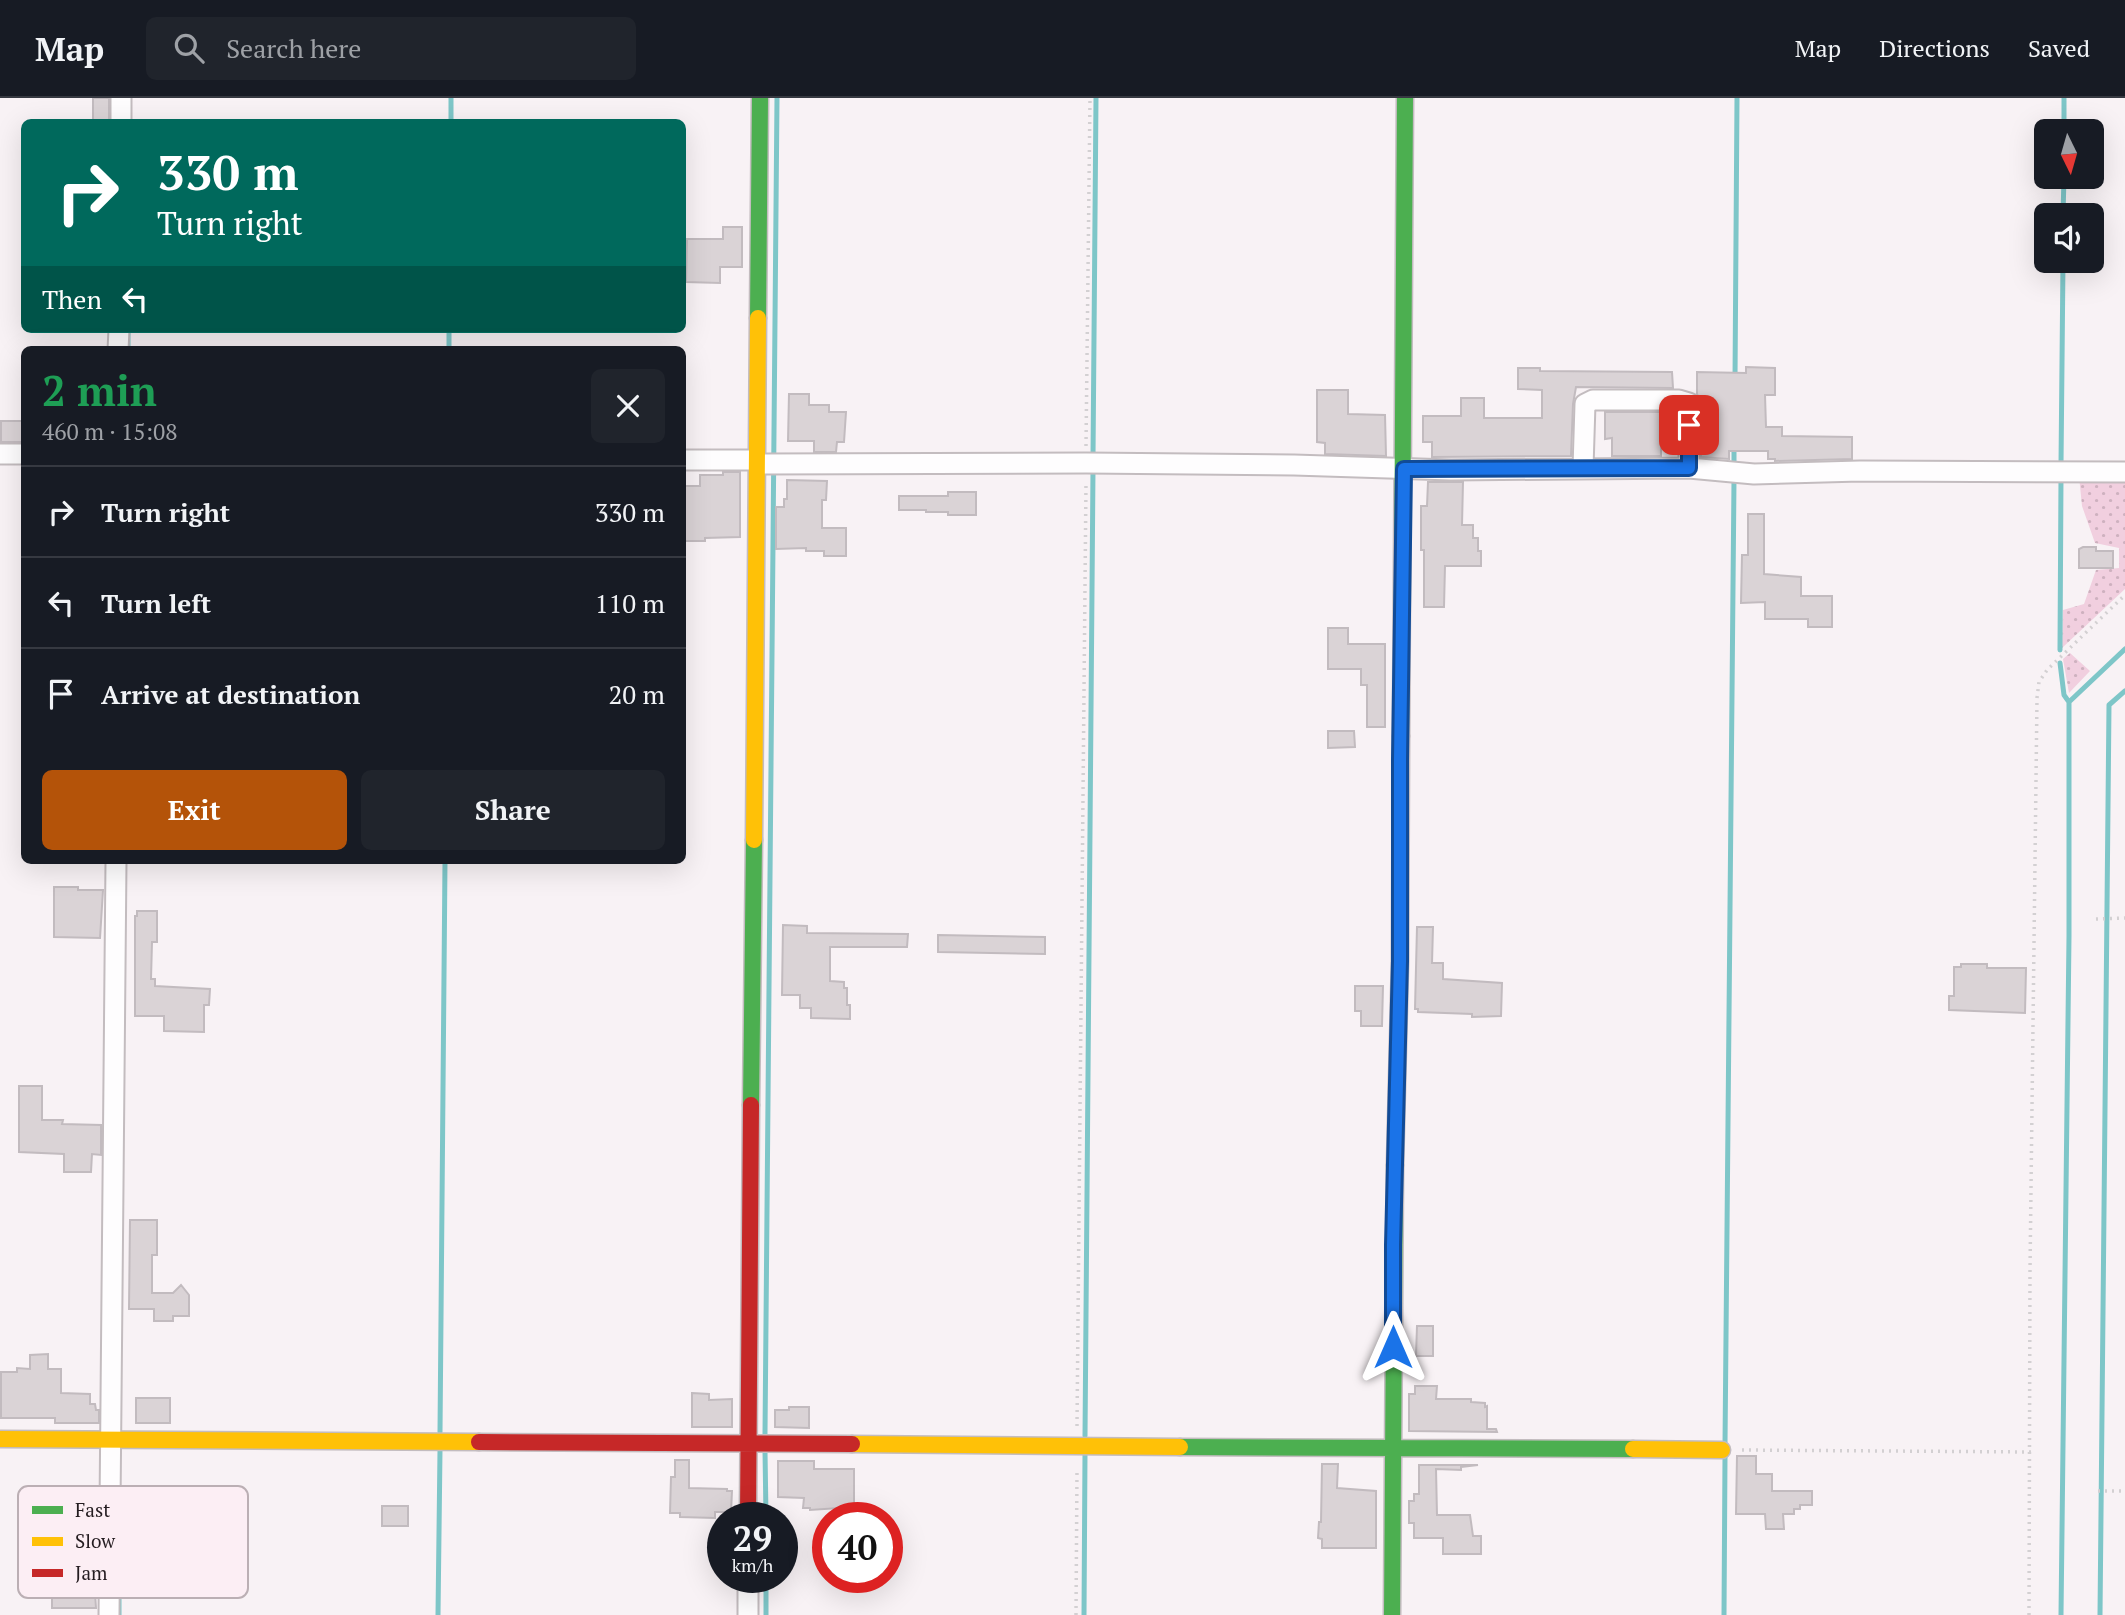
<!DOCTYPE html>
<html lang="en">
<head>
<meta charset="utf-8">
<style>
	body { margin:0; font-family:"PT Serif",serif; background:#20242c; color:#f1f3f6; height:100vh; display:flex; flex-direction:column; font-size:26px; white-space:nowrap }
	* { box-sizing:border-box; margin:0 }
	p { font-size:23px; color:#9ea1a6 }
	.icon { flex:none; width:38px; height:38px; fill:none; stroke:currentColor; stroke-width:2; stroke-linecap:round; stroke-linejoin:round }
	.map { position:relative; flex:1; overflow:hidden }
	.sheet { position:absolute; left:21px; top:248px; width:665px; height:518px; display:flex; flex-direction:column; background:#171b24; border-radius:10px; box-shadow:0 7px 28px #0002 }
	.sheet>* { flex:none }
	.banner { position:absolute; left:21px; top:21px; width:665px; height:214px; border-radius:10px; box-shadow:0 7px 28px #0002; background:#00695c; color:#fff; overflow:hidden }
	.needle { width:46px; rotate:175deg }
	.controls { position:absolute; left:2034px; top:21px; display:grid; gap:14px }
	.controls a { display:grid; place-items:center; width:70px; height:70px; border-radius:10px; background:#171b24; box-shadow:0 7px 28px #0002; font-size:35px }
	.speed { position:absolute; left:707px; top:1404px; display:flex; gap:14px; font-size:35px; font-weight:700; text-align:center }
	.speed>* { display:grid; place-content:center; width:91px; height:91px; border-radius:50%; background:#171b24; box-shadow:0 7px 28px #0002; line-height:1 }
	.speed small { font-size:18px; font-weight:400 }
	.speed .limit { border:10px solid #d22; background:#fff; color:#111 }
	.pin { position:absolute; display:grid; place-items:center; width:60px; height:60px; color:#fff; margin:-30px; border-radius:14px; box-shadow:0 4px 10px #0006 }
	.me { position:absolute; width:77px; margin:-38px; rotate:0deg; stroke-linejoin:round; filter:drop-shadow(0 0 5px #0008) }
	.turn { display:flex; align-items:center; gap:24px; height:147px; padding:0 21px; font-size:32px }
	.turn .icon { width:91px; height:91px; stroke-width:2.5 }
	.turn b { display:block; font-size:49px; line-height:60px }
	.then { display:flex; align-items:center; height:66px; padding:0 21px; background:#0003; gap:14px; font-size:26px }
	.round { display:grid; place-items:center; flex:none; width:74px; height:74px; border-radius:10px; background:#20242c }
	.overview { display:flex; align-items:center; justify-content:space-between; height:119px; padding:0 21px }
	h1 { font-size:42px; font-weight:800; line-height:52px; color:#1e9e55 }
	.primary-button { display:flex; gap:14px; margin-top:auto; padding:14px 21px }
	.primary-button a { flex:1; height:80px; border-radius:10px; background:#b45309; color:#fff; font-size:28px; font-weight:800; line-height:80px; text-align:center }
	.primary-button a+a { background:#20242c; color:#f1f3f6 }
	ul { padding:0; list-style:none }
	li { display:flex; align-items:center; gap:21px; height:91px; padding:0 21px; border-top:2px solid #363941 }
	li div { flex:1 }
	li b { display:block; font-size:26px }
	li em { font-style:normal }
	header { display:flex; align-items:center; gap:42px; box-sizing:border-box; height:98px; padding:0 35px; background:#171b24; border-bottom:2px solid #363941 }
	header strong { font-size:33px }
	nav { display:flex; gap:38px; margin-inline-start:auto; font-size:24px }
	.search { width:490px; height:63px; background:#20242c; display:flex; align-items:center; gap:18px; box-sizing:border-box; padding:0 24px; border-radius:10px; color:#9ea1a6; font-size:26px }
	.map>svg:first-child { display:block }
	.grass { fill:url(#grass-dots) }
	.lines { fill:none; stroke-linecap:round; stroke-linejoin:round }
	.stream { stroke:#7ec6c8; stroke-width:5 }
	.building { fill:#dad3d6; stroke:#c2bbbf; stroke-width:2 }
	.street-casing { stroke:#c3bcbf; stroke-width:23 }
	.fast-casing { stroke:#c3bcbf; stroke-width:19 }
	.slow-casing { stroke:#c3bcbf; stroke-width:19 }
	.jam-casing { stroke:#c3bcbf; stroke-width:19 }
	.path { stroke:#d3d0d2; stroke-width:3.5; stroke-dasharray:2 5; stroke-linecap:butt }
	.street { stroke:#fefdfe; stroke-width:19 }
	.fast { stroke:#4caf50; stroke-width:16 }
	.slow { stroke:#ffc107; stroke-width:16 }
	.jam { stroke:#c62828; stroke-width:16 }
	.route-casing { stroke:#114b97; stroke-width:18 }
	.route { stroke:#1a73e8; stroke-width:12 }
	.key { fill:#fceef4; stroke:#bbafb4; stroke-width:2 }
	.key-label { font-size:19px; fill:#241c20 }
</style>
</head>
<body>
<header>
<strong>Map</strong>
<div class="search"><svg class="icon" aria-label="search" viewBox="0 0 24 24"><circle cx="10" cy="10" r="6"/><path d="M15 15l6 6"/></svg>Search here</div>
<nav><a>Map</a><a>Directions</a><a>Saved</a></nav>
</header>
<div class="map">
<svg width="2125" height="1517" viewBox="0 0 2125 1517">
	<defs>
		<pattern id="grass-dots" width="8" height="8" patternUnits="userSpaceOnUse" patternTransform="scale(1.75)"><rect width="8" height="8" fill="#f1cfdf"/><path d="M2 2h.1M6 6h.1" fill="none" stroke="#ceb1bf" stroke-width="1.8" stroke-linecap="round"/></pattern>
	</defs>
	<rect width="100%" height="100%" fill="#f8f2f5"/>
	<path class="grass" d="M2079,378L2125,379V491L2062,550L2063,512L2084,506L2096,472L2119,470V450L2095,445L2082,408Z
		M2070,555L2090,573L2069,595L2063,561Z"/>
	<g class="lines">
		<path class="stream" d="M451,24V0
			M2064,33V0
			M2063,117L2064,79
			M128,252V231
			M449,252V231
			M1735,281L1737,0
			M1093,359L1096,0
			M2061,366L2063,163
			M1734,368V347
			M2060,552L2061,379
			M2060,565L2064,597L2069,604
			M440,1334L445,763
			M765,1336L777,0
			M1085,1338L1093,371
			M1725,1346L1734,382
			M765,1353L766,1419
			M119,1517V1492
			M438,1517L440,1352
			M766,1517V1479
			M1084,1517L1085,1356
			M1724,1517L1725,1359
			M2061,1517L2069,838V604L2125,551
			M2100,1517L2109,607L2125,593"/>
	</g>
	<path class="building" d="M93,0H109V24H93Z
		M723,129H742V169H720V185L686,184L687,141H723Z
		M1746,269L1775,270V297H1765L1766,329H1782V338L1852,339V361L1775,363V361H1768V353H1729V361L1701,359V305L1697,296V274L1746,275Z
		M1518,270H1540V273L1672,274L1673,290L1576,289L1573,306L1571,358L1432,359V344H1423V318H1461V300H1484V320H1542V292L1518,291Z
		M1317,292H1348V316L1385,317L1386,358L1325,356V345L1317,344Z
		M789,296H809V307H829V314H846L844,344H837L836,354H814V343H788Z
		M1605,314H1676L1677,350L1661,349V358H1612V340L1605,341Z
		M1,323H24V344H1Z
		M723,374H740V439L705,440V443H682V388H700V377H723Z
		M787,382L827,383L826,402H822V430H846V458H824V453H806V450L776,451V409H784V401H787Z
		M1428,384H1463L1462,427H1473V440H1478V453H1481V468H1445L1444,509H1424V452H1421V408H1427Z
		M948,394H976V417H948V414H926V412H899V398H948Z
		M1748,416H1764V476L1801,479V498H1832V529H1808V521H1765V504L1741,505L1742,457H1748Z
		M2083,449H2096V453H2113V470H2079V451Z
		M1328,530H1348V546H1385V629H1367V587H1361V571H1328Z
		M1328,633H1354L1355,649L1328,650Z
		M54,789H78V792H103L100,840L54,839Z
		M137,813H157V844H152L151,881H155V888L210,891L209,907H204V934L164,933V918H135V818H137Z
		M783,827L807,828V835L908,836L907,849H830V883L844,884V890H847V907H850V921L811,920V910H800V897H782Z
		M1417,829H1433L1432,865H1443V881L1502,885L1501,918L1472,919V916L1418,914V911H1415Z
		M938,837L1045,839V856L938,854Z
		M1961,866H1987V870H2026L2025,915L1949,912V898H1954V869H1961Z
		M1355,888H1383L1382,928H1361V913H1355Z
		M19,988H42V1022H63L62,1026L101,1027V1057L92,1056L91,1074H64V1056L19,1054Z
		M130,1122H157V1157H152V1195H173L181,1187L189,1197V1218H173V1223H154V1211H129Z
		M1417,1228H1433V1258H1416Z
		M48,1256V1271H61V1295L90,1296V1306H95L96,1312H99V1325H55V1320H1V1274H17V1270L30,1271V1257Z
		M1415,1288H1437L1436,1301H1471V1304L1485,1305V1309L1487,1308V1331H1496L1497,1334L1409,1333V1296H1415Z
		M692,1295L709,1296V1302L732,1301V1329H692Z
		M136,1300H170V1325H136Z
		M789,1309H809V1330L775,1329V1312H789Z
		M1737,1358H1756V1376H1772V1393H1812V1407H1800V1411H1794V1416H1783L1784,1431H1766L1765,1416H1736Z
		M675,1362H689V1390L727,1391V1393H732L731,1414H715V1420L680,1419V1415H670L671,1379H675Z
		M778,1363H814V1371H854V1409L810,1412V1410H803L804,1400L778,1399Z
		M1322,1366H1338L1337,1390L1376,1393V1450H1322V1441L1318,1440L1319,1424H1321Z
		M1419,1367H1478L1461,1369V1372L1436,1371L1437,1417H1470L1473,1438H1481V1456H1443V1440H1414V1425H1409V1403H1414V1396H1419Z
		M382,1408H408V1428H382Z
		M75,1473V1480H94L96,1510H52V1474Z"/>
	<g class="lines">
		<defs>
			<path id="street" d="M121,0V24
				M118,252L119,231
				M0,356H24
				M682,362H756
				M757,366L1086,365L1294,367L1451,372L1689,370L1754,376L1860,373L2125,374
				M1583,370L1585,306L1593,302H1679L1689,305V370
				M109,1517L116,763
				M748,1517V1479"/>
			<path id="fast" d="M758,220L760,0
				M1401,638L1405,0
				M751,1007L754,742
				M1180,1349L1633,1351
				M1392,1517L1395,1067"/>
			<path id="slow" d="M754,742L758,220
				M0,1341L479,1344
				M852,1346L1180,1349
				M1633,1351L1722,1352"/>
			<path id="jam" d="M1395,1067L1400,863L1401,638
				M479,1344L852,1346
				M748,1419L751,1007"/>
		</defs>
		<use href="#street" class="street-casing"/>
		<use href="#fast" class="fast-casing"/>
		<use href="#slow" class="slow-casing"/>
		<use href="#jam" class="jam-casing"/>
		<path class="path" d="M1086,348L1090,0
			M2096,821L2125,820
			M1077,1328L1086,384
			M1742,1352L2031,1354
			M2098,1393H2125
			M1076,1517L1077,1371
			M2029,1517L2030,1173L2037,600L2039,584L2047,572L2125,497"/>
		<use href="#street" class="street"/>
		<use href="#fast" class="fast"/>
		<use href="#slow" class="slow"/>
		<use href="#jam" class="jam"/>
	</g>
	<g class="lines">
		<defs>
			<path id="route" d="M1393,1249V1147L1400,863V662L1404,371L1689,370V327"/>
		</defs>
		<use href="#route" class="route-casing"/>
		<use href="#route" class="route"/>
	</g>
	<rect x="18" y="1388" width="230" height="112" rx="10" class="key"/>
	<rect x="32" y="1408" width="31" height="8" fill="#4caf50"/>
	<rect x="32" y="1439" width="31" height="9" fill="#ffc107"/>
	<rect x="32" y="1471" width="31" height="8" fill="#c62828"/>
	<g class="key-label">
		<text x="75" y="1419">Fast</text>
		<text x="75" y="1450">Slow</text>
		<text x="75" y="1482">Jam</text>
	</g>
</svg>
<div class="controls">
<a><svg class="needle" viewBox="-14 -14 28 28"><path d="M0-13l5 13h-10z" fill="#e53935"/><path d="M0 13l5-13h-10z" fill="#9ea1a6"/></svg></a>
<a><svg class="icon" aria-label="sound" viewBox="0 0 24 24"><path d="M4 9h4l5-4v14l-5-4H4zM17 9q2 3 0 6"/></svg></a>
</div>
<div class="speed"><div>29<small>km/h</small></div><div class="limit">40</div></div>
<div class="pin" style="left:1689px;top:327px;background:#d93025"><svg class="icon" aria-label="arrive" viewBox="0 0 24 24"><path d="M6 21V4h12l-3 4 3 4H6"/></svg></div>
<svg class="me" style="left:1393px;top:1249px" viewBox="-20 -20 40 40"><path d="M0-17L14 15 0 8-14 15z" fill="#1a73e8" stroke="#fff" stroke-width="4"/></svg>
<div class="banner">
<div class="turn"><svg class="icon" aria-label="right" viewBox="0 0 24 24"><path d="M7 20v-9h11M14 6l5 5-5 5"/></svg><div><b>330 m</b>Turn right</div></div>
<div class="then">Then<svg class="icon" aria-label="left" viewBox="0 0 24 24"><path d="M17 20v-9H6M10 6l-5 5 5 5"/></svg></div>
</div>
<section class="sheet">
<div class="overview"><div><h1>2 min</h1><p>460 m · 15:08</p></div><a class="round"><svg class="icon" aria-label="close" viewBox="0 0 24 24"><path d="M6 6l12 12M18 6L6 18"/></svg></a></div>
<ul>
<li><svg class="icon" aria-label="right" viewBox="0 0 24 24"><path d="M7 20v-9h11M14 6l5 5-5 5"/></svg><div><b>Turn right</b></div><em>330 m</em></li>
<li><svg class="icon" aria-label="left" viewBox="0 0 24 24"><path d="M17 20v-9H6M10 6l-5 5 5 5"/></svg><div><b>Turn left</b></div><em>110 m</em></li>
<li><svg class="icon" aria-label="arrive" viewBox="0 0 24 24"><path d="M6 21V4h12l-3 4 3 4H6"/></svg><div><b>Arrive at destination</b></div><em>20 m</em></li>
</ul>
<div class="primary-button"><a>Exit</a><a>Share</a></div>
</section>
</div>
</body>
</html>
